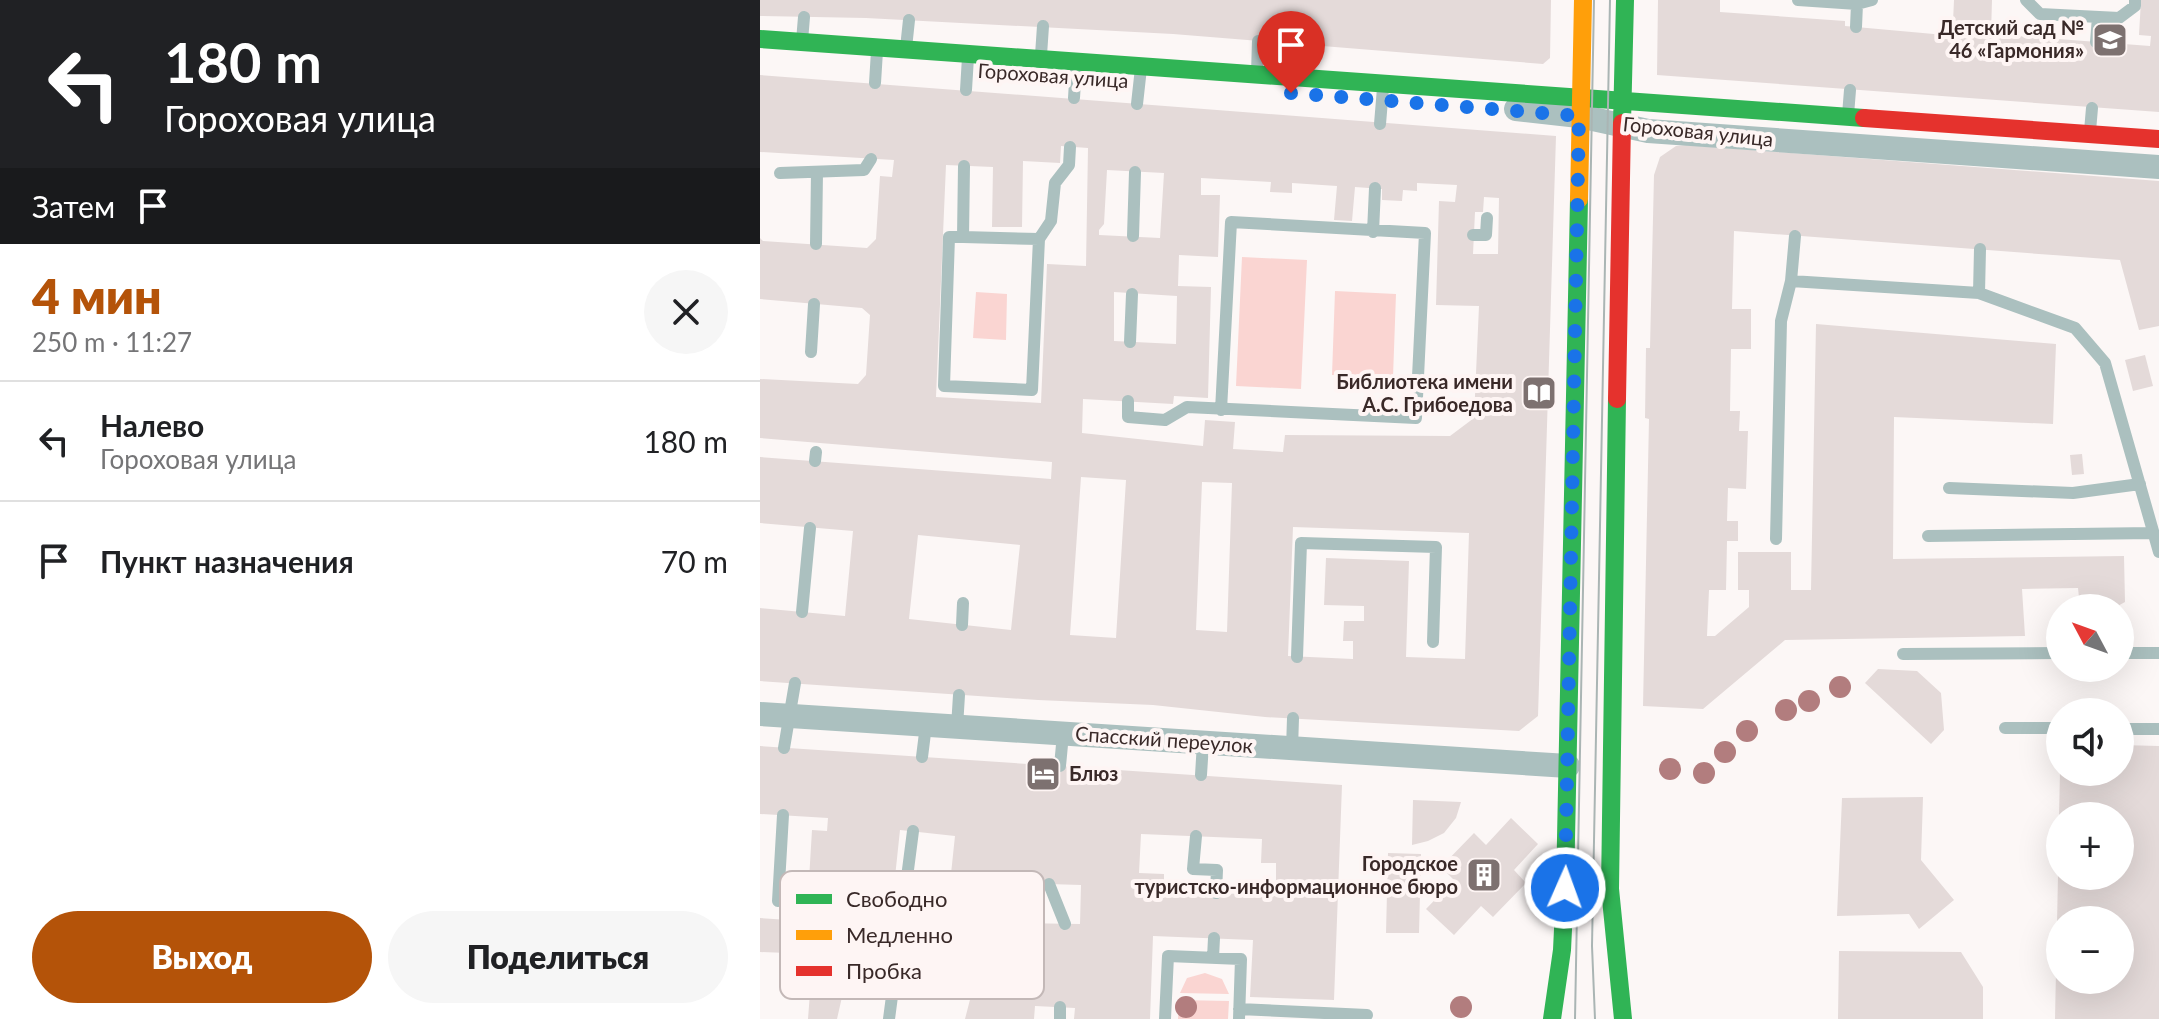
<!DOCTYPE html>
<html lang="ru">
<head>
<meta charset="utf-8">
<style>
	body { margin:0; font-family:Lato,sans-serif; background:#f6f6f6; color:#202124; height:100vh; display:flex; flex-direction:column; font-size:30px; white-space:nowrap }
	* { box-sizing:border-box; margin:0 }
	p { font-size:26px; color:#757577 }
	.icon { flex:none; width:44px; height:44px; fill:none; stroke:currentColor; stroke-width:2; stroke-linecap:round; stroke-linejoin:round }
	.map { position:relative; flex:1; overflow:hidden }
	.sheet { display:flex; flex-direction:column; background:#fff; width:760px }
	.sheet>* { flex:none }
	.top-card { background:#202124; color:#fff; overflow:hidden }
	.needle { width:52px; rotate:311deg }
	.controls { position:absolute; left:1286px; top:594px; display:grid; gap:16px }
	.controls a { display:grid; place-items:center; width:88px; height:88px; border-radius:50%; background:#fff; box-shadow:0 8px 32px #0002; font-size:40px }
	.pin { position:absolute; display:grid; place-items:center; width:68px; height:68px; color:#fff; margin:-82px -34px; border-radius:50% 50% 50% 0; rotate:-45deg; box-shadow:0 0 8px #0007 }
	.pin .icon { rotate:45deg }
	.me { position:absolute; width:88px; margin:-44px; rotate:2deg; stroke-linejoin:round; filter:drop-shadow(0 0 6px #0008) }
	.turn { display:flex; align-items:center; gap:28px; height:168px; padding:0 32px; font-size:36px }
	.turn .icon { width:104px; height:104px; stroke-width:2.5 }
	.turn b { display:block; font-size:56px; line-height:68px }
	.then { display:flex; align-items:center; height:76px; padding:0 32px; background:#0003; gap:16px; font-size:30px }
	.round { display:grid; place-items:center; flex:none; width:84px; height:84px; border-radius:42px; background:#f6f6f6 }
	.headline { display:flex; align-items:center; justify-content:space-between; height:136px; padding:0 32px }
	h1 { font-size:48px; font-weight:800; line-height:60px; color:#b45309 }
	.cta { display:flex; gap:16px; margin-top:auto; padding:16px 32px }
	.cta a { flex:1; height:92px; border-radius:48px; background:#b45309; color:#fff; font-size:32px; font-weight:800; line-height:92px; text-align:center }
	.cta a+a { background:#f6f6f6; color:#202124 }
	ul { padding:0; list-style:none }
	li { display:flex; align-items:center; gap:24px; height:120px; padding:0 32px; border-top:2px solid #e0e0e0 }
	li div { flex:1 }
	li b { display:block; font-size:30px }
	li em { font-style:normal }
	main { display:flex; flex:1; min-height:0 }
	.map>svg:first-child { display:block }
	.green { fill:#fad5d2 }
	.building { fill:#e4dad9; fill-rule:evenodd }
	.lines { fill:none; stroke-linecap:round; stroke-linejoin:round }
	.lane { stroke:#abc0bf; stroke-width:12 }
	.street { stroke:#abc0bf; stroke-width:24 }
	.fast { stroke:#30b455; stroke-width:18 }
	.slow { stroke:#ff9f0a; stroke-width:18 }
	.jam { stroke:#e5322d; stroke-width:18 }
	.tram { stroke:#aab5b4; stroke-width:2 }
	.tree { fill:#b27d7e }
	.route { stroke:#1a73e8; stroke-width:14; stroke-dasharray:0 25.2 }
	.labels { text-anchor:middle; stroke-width:8; stroke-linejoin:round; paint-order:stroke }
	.poi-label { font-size:20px; font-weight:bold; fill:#392928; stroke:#fef5f4; text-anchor:end }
	.street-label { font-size:20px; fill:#392928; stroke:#fef5f4 }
	.key { fill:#fef5f4; stroke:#c3b8b7; stroke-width:2 }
	.key-label { font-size:22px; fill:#392928 }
</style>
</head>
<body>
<main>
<section class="sheet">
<div class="top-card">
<div class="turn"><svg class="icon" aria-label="left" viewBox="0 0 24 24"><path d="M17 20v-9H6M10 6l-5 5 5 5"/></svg><div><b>180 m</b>Гороховая улица</div></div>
<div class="then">Затем<svg class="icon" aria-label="arrive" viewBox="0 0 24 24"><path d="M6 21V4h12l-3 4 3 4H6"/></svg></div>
</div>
<div class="headline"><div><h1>4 мин</h1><p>250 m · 11:27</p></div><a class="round"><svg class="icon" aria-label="close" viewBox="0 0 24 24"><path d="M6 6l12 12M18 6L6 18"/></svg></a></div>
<ul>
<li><svg class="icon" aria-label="left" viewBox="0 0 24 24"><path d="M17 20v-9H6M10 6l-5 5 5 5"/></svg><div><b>Налево</b><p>Гороховая улица</p></div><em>180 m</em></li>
<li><svg class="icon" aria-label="arrive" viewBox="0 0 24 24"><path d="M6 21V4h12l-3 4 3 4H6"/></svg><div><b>Пункт назначения</b></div><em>70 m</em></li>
</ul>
<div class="cta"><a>Выход</a><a>Поделиться</a></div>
</section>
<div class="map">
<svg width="1399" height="1019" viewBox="0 0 1399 1019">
	<rect width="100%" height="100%" fill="#fcf7f6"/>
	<path class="green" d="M482,257L547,260L541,389L476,386Z
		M575,291L636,294L633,377L572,375Z
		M216,292L247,294L246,340L213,338Z
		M445,973L462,979L469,994L420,993L427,978Z
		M419,1000L469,1001L468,1019H418Z"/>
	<path class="building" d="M0,0H791L790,58L783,64L413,34L106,18L0,16Z
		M898,0H960V12L1085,21V26L1207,37L1208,23L1193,22L1194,0H1232L1231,34L1390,46L1391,36L1379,35L1381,0H1399V112L897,75Z
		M0,75L796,136L778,716L759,731L505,717L393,705L278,700L0,681V608L85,616L93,531L0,523V457L291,479L292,462L0,438V379L98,384L106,375L110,315L102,308L0,299V238L3,241L107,248L116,239L120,176L132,177L134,160L0,152ZM301,146L328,148L326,266L287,264L281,403L176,397L186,165L233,167L232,227H262L263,161L300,163ZM347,170L404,173L400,238L339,235V230L344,224ZM441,178L511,182L510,192L532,193V183L577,186L574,220L592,221L595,187L622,189V200L642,201L643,190L657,191V183L697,185L695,202L679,201L676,305L719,306L714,418L690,436L525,435L523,452L473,449L475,422L445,420L443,446L322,433L323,399L413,404L414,396L448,398L451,287L418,286L419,255L458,257L460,195H441ZM724,197L739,198L738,254H713L715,212H723ZM354,292L417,296L416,344L354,341ZM321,477L366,480L356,638L310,635ZM442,482L472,483L467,632L436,630ZM533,527L709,533L705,659L646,657L649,561L566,558L564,605L604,606V621H584L583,641H593V659L528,656ZM158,535L260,545L251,630L149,619Z
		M926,145L1399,181V326L1379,330L1360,260L974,231L972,309H991V349H971L970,411H980L979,431H988L986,489L968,488L967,521H978V541H967L966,590H949L947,636H955L989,607V590H978V552H1031V590H1051L1056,324L1296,344L1293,424L1134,417L1133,559L1364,556L1365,602L1356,607H1320L1318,588L1262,589L1265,636L1025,640L943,709L883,706L889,419L885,418L886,348H890L894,175L900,157L916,146Z
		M1385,355L1393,386L1373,391L1365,360Z
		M1322,454L1324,474L1312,475L1310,455Z
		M1118,669L1157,671L1181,693L1184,730L1171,744L1105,683Z
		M1360,745L1399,746V1019H1295L1298,876H1360V816H1299L1300,772H1360ZM1300,920H1360V980H1300Z
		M0,746L582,785L574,1000L490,997L493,940L393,936L390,1019H314L315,1008L275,1006L274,1019H205L213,988L87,975L77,1019H48L53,954L0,952V918L59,922L60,914L47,913L52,830L67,831L68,818L0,814ZM140,830L195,836L186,921L131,915ZM381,834L502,839L501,863H516V881L529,882L528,896L404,891V874L379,873ZM254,883L321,885L320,924L253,923Z
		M1163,797L1161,860L1194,900L1159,929L1149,914L1077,916L1082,798Z
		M653,800L701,802L696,818L684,833L668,841L652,845Z
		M751,818L778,844L754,870L766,883L733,917L721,906L694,935L666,909L694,880L681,867L714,833L726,845Z
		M628,853L661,854L659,933H626Z
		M1079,951L1201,952L1223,987V1019H1078Z"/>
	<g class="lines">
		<path class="lane" d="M1038,0L1097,4L1112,0
			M1266,0L1280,14L1359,18L1375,6V0
			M1096,27L1097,4
			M42,41L44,17
			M1336,42L1338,17
			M146,48L149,20
			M281,55L283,26
			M497,73L498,41
			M115,83L117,51
			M206,90L208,57
			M314,98L316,65
			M377,104L381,68
			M1088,115L1090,90
			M620,124L623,88
			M1330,131L1332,108
			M204,166L203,237H189L184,386L272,390L279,239L291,221L295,183L309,165L310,147
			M20,173L104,170L111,159
			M613,232L615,188
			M713,235H726L727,218
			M373,236L375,172
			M1035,236L1031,281L1219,293L1315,328L1345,363L1399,552
			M203,237L279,239
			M56,244L57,172
			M1219,293L1220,249
			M370,342L372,294
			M51,352L54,304
			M368,401V417L405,420L427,407L656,418L665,233L471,222L461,410
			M55,461L56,452
			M1189,488L1313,493L1380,484
			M1168,536L1394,533
			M1016,539L1021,321L1031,281
			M42,612L50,528
			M202,625L203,603
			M1360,653H1399
			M1143,654L1300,653
			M537,657L541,543L676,547L673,642
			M197,727L199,695
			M1245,728H1300
			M1360,729H1399
			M24,748L35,683
			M532,749L533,718
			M162,757L166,725
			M300,766L303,734
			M441,775L443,743
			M436,836L433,869L457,870L456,893
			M289,884L305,924
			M18,901L23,815
			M142,916L153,831
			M453,958L454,938
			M479,1009L607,1015
			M129,1019L134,981
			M300,1019V1007
			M405,1019L408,956L481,959L479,1019"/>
		<path class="street" d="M756,109L819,116L888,131L1399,167
			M0,714L808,766"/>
		<path class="fast" d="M0,39L1104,118
			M862,123L865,0
			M857,399L850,889L863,1019
			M792,1019L802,950L805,888L819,199"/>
		<path class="slow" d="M819,199L823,0"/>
		<path class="jam" d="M1104,118L1399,139
			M857,399L862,123"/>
		<path class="tram" d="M815,1019L834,0
			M835,1019L832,946L850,0"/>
	</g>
	<g class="tree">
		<circle cx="1080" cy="687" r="11"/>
		<circle cx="1049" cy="701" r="11"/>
		<circle cx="1026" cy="710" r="11"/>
		<circle cx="987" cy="731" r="11"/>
		<circle cx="965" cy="752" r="11"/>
		<circle cx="910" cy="769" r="11"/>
		<circle cx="944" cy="773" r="11"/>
		<circle cx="426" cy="1007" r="11"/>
		<circle cx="701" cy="1007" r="11"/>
	</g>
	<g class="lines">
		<path class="route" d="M531,93L819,116L805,888"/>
	</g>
	<defs>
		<symbol id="school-square" viewBox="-11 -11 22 22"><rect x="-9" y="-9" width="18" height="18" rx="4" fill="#7d7170" stroke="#fef5f4"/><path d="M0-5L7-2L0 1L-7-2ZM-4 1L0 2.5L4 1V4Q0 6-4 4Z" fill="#fff"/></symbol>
		<symbol id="library-square" viewBox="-11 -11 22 22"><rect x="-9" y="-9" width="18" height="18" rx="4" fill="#7d7170" stroke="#fef5f4"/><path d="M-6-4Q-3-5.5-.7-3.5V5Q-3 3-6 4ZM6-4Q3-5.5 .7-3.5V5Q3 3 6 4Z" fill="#fff"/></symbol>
		<symbol id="hotel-square" viewBox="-11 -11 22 22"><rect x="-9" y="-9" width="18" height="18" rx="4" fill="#7d7170" stroke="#fef5f4"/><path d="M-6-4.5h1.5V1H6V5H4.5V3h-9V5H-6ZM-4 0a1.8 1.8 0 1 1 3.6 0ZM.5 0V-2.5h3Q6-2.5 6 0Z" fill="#fff"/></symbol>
		<symbol id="building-square" viewBox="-11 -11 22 22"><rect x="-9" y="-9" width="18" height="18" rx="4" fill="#7d7170" stroke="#fef5f4"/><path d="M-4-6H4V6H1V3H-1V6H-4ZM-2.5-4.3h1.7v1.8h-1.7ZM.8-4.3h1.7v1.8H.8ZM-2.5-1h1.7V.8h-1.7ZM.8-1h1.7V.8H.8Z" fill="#fff"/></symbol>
	</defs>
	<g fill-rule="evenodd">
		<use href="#school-square" x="1330" y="20" width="40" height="40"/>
		<use href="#library-square" x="759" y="373" width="40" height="40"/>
		<use href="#hotel-square" x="263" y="754" width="40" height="40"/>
		<use href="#building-square" x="704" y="855" width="40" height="40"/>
	</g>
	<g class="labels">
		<g class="poi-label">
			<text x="1324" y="35">Детский сад №<tspan x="1324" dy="23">46 «Гармония»</tspan></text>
			<text x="753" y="389">Библиотека имени<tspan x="753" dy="23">А.С. Грибоедова</tspan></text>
			<text x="309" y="781" text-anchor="start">Блюз</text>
			<text x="698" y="871">Городское<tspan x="698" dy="23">туристско-информационное бюро</tspan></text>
		</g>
		<g class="street-label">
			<text transform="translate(293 76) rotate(4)" y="7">Гороховая улица</text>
			<text transform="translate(938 132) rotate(6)" y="7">Гороховая улица</text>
			<text transform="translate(404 740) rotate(4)" y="7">Спасский переулок</text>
		</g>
	</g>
	<rect x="20" y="871" width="264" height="128" rx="12" class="key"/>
	<rect x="36" y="894" width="36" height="10" fill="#30b455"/>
	<rect x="36" y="930" width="36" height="10" fill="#ff9f0a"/>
	<rect x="36" y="966" width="36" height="10" fill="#e5322d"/>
	<g class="key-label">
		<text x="86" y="907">Свободно</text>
		<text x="86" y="943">Медленно</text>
		<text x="86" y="979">Пробка</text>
	</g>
</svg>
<div class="controls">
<a><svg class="needle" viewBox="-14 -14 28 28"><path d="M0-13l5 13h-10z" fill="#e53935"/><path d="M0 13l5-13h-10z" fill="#757577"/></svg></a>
<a><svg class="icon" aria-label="sound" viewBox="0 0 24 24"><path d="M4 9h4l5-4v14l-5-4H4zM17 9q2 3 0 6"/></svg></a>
<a>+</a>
<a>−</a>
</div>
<div class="pin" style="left:531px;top:93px;background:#d93025"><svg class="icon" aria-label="arrive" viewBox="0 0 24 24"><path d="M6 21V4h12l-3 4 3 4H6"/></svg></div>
<svg class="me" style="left:805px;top:888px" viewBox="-20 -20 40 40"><circle r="17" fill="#1a73e8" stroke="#fff" stroke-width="3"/><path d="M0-11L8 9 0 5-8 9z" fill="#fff"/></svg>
</div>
</main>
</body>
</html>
